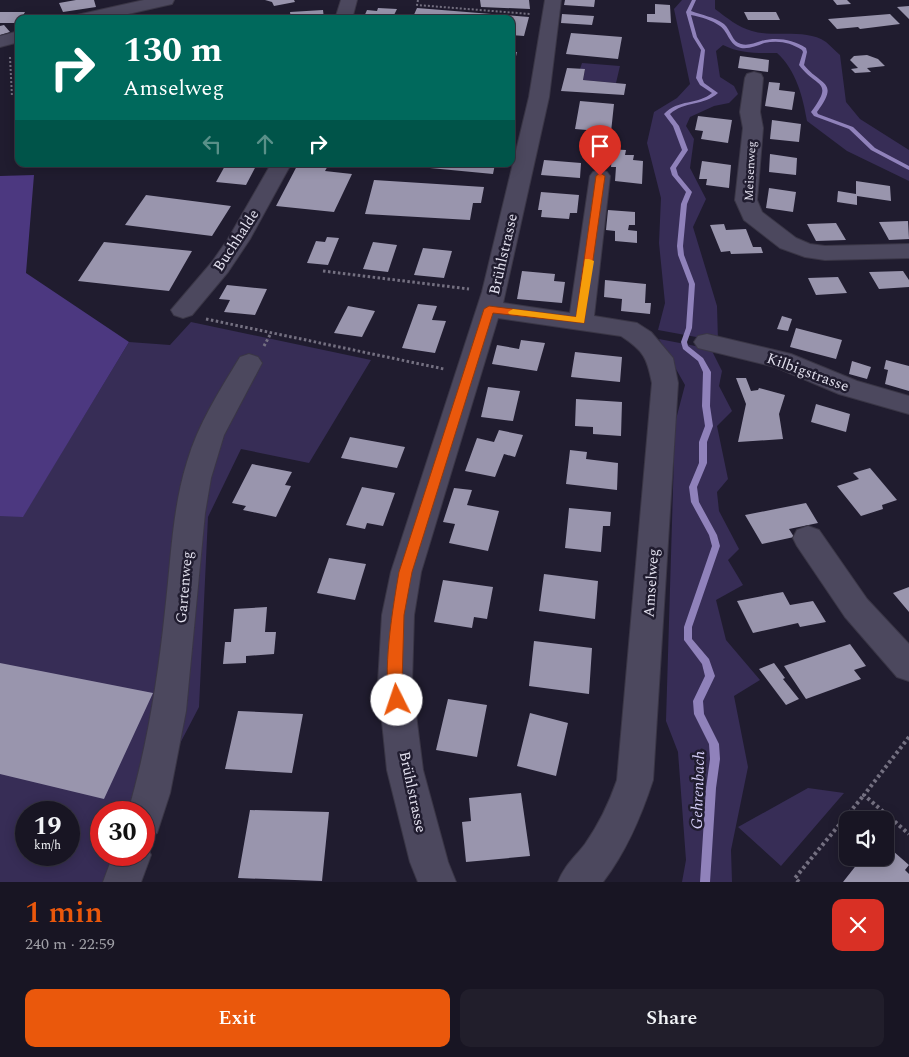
<!DOCTYPE html>
<html lang="en">
<head>
<meta charset="utf-8">
<style>
	body { margin:0; font-family:Spectral,serif; background:#211e2b; color:#f1f3f6; height:100vh; display:flex; flex-direction:column; font-size:19px; white-space:nowrap }
	* { box-sizing:border-box; margin:0 }
	p { font-size:16px; color:#9f9fa6 }
	.icon { flex:none; width:28px; height:28px; fill:none; stroke:currentColor; stroke-width:2; stroke-linecap:round; stroke-linejoin:round }
	.map { position:relative; height:882px; overflow:hidden }
	.panel { display:flex; flex-direction:column; background:#181523; flex:1 }
	.panel>* { flex:none }
	.guide { position:absolute; left:15px; top:15px; width:500px; height:152px; border-radius:10px; box-shadow:0 2px 12px #0003,0 0 0 1px #363441; background:#00695c; color:#fff; overflow:hidden }
	.tools { position:absolute; left:839px; top:811px; display:grid; gap:10px }
	.tools a { display:grid; place-items:center; width:55px; height:55px; border-radius:10px; background:#181523; box-shadow:0 2px 12px #0003,0 0 0 1px #363441; font-size:25px }
	.speed { position:absolute; left:15px; top:801px; display:flex; gap:10px; font-size:25px; font-weight:700; text-align:center }
	.speed>* { display:grid; place-content:center; width:65px; height:65px; border-radius:50%; background:#181523; box-shadow:0 2px 12px #0003,0 0 0 1px #363441; line-height:1 }
	.speed small { font-size:12px; font-weight:400 }
	.speed .limit { border:8px solid #d22; background:#fff; color:#111 }
	.pin { position:absolute; display:grid; place-items:center; width:42px; height:42px; color:#fff; margin:-51px -21px; border-radius:50% 50% 50% 0; rotate:-45deg; box-shadow:0 0 5px #0007 }
	.pin .icon { rotate:45deg }
	.me { position:absolute; width:55px; margin:-28px; rotate:356deg; stroke-linejoin:round; filter:drop-shadow(0 0 4px #0008) }
	.turn { display:flex; align-items:center; gap:18px; height:105px; padding:0 25px; font-size:22px }
	.turn .icon { width:65px; height:65px; stroke-width:2.5 }
	.turn b { display:block; font-size:35px; line-height:42px }
	.lanes { display:flex; align-items:center; height:48px; padding:0 25px; background:#0003; justify-content:center; gap:25px; direction:ltr }
	.lanes .off { opacity:.35 }
	.round { display:grid; place-items:center; flex:none; width:52px; height:52px; border-radius:10px; background:#211e2b }
	.headline { display:flex; align-items:center; justify-content:space-between; height:85px; padding:0 25px }
	h1 { font-size:30px; font-weight:600; line-height:38px; color:#ea580c }
	.cta { display:flex; gap:10px; margin-top:auto; padding:10px 25px }
	.cta a { flex:1; height:58px; border-radius:10px; background:#ea580c; color:#fff; font-size:20px; font-weight:600; line-height:58px; text-align:center }
	.cta a+a { background:#211e2b; color:#f1f3f6 }
	.map>svg:first-child { display:block }
	.green { fill:#372d56; fill-rule:evenodd }
	.forest { fill:#4c3880 }
	.lines { fill:none; stroke-linecap:round; stroke-linejoin:round }
	.stream { fill:#9082bb; fill-rule:evenodd }
	.building { fill:#9995ad }
	.minor-casing { stroke:#3a3646; stroke-width:2 }
	.path-far2 { stroke:#747081; stroke-width:2; stroke-dasharray:2 2; stroke-linecap:butt }
	.path-far1 { stroke:#747081; stroke-width:3; stroke-dasharray:2.5 2.5; stroke-linecap:butt }
	.path { stroke:#747081; stroke-width:4; stroke-dasharray:3 3; stroke-linecap:butt }
	.minor { fill:#4c485e; fill-rule:evenodd }
	.route { fill:#ea580c; stroke:#983908 }
	.slow { fill:#f59e0b }
	.labels { text-anchor:middle; stroke-width:5; stroke-linejoin:round; paint-order:stroke }
	.far-street-label { font-size:12px; fill:#e3e1ef; stroke:#201c2f }
	.street-label { font-size:15px; fill:#e3e1ef; stroke:#201c2f }
	.water-label { font-size:16px; font-style:italic; fill:#d5cef8; stroke:#201c2f }
</style>
</head>
<body>
<div class="map">
<svg width="909" height="882" viewBox="0 0 909 882">
	<rect width="100%" height="100%" fill="#201c2f"/>
	<path class="green" d="M682,0H715V9C727,18 738,27 752,31C775,38 805,28 826,42C831,46 835,51 840,55L846,102L860,119L909,150V181L847,151L807,121C803,97 796,70 777,53C758,53 741,54 723,45L716,51L720,77L734,86L738,94L729,103L714,106L690,117L686,126L694,139L690,168L706,199L693,227L717,306L718,341L658,330L665,303L659,243L661,198L647,143L654,112L677,98L690,84L674,9Z
		M582,63L620,66L616,83L583,80L585,70L580,69Z
		M191,322L371,360L309,463L241,449L208,517L199,707L175,753L138,882H0V516H23L129,342L170,345ZM26,812H69V855H26ZM101,812H144V855H101Z
		M659,339L711,349L722,371L719,386L732,411L717,426L728,479L717,492L719,511L739,549L728,560L743,585L716,600L726,640L760,680L734,696L748,767L731,850L732,882H682L686,860L678,752L666,721L675,423L685,385Z
		M808,788L844,793L781,866L738,827Z"/>
	<path class="forest" d="M34,175L26,273L129,342L23,517L0,516V176Z"/>
	<g class="lines">
		<path class="stream" d="M692,0H696L691,11C702,15 714,17 724,24C731,30 732,42 741,44C748,46 754,43 761,41C776,37 792,39 806,48L807,52L804,65C821,86 840,81 817,112L818,114L853,127L875,148L909,166V170L907,169L871,150L849,129L814,116L811,112C835,80 816,88 799,65L803,52L802,50C790,42 778,40 764,43C757,46 749,49 741,48C729,45 729,33 720,26C712,20 701,17 691,15L697,37L705,50L702,78L704,83L718,93C704,106 684,101 670,114L679,126L688,150L676,168L678,175L692,192L687,204L683,246L684,255L695,284L692,328L687,342L688,346L703,358L711,372L710,406L713,426L707,442V463L697,487L699,502L717,535L720,546L692,627V639L709,659L715,676L703,701L704,714L719,744L720,759L716,788L710,882H700L706,788L710,759L709,744L694,714L693,701L705,676L702,664L684,640V627L712,546L709,535L691,502L689,487L699,463V442L705,426L702,406L703,372L698,361L683,349L681,342L686,328L689,284L678,255L677,246L681,204L686,192L672,175L670,168L682,150L673,126L664,114C678,99 698,105 712,93L700,85L696,78L701,50L693,37L686,12Z"/>
	</g>
	<path class="building" d="M76,0H94L96,7L63,12L59,3Z
		M265,0H294L295,2L274,6L272,2Z
		M480,0H529L530,9L481,7Z
		M565,0H595L594,7L564,5Z
		M833,0H847L851,4L837,5Z
		M655,4L670,5L671,23L647,22V14H655Z
		M909,6V19L897,7Z
		M378,8L397,9L393,17L363,19L367,10L377,11Z
		M417,8L529,17L524,36L511,35V19H412Z
		M323,10L324,19H291L290,12Z
		M0,12H25L21,19H19V23H0Z
		M744,12H776L780,20H748Z
		M562,14L594,16L592,25L561,23Z
		M890,14L900,24L860,29L858,27L837,29L828,19Z
		M4,25L10,32L0,35V26Z
		M571,33L622,37L618,59L566,54Z
		M511,52H517L514,65L511,64Z
		M867,55L878,59L885,66L867,68L871,72L855,73L851,69L858,68L850,60L854,56Z
		M740,56L769,60L768,72L738,68Z
		M567,68L585,69L583,80L626,84L624,95L561,91Z
		M769,82L780,83L779,90L795,92L792,110L765,106Z
		M580,101L614,104L611,132L575,129Z
		M698,116L732,120L728,143L701,139L703,131L695,130Z
		M772,120L801,124L799,142L770,139Z
		M605,149L626,150L625,155H634L633,160L643,161L642,184L615,181L616,167H611L612,156L604,155Z
		M770,154L797,158L796,175L769,172Z
		M544,160L581,163L580,178L541,175Z
		M702,161L731,165L729,188L706,185L707,179H699Z
		M226,164H257L246,185L216,182Z
		M298,164H329L325,171L352,174L334,212L276,206Z
		M410,164H495L493,174L409,166Z
		M374,180L484,187L481,203H473L470,220L365,214Z
		M856,181L890,186L891,201L857,196V205L837,202L838,191L856,194Z
		M769,188L796,192L793,212L766,208Z
		M541,192L579,195L577,213H570L569,219L541,217L542,210H538Z
		M146,195L231,206L212,236L125,225Z
		M608,210L635,212V225H629L628,230L637,231V243L615,241V231L606,230Z
		M908,221L909,239L889,240L879,222Z
		M836,223L846,240L816,241L807,224Z
		M724,224L726,230L746,229L753,247H761L763,253L731,254L730,251L721,252L710,225Z
		M327,237L339,238L328,265L307,263L316,241L325,242Z
		M104,242L192,251L169,291L78,281Z
		M373,242L397,245L388,272L363,269Z
		M423,248L452,251L444,278L414,275Z
		M522,271L555,274L554,281L565,282L562,303L517,299Z
		M903,271L909,280V287L879,289L869,272Z
		M838,277L847,293L816,295L808,278Z
		M605,280L646,284L645,303H651L650,314L621,311L622,299L604,297Z
		M227,285L267,289L255,315L224,312L230,300L219,299Z
		M418,304L437,306L432,320L446,321L435,353L402,348Z
		M348,306L375,311L362,337L334,333Z
		M782,316L792,319L788,331L777,329Z
		M796,328L842,340L836,359L790,347Z
		M521,340L545,343L537,371L492,364L497,345L519,349Z
		M575,352L622,357L620,382L571,377Z
		M886,360L909,366V391L885,384L888,370L884,369Z
		M852,361L871,367L867,379L849,374Z
		M736,378H746L751,391L758,390L759,388L785,395L779,414L783,439L738,442L746,404Z
		M488,387L520,391L513,421L481,417Z
		M576,399L622,402L621,436L593,434V427L575,426Z
		M816,404L850,414L846,432L811,422Z
		M499,430L523,435L515,457L504,454L495,477L465,471L477,438L494,442Z
		M350,437L405,447L397,468L341,458Z
		M570,450L587,452L586,459L618,463L617,490L566,484Z
		M252,464L292,472L285,485L291,486L276,517L243,510L246,506L232,503Z
		M870,468L897,500L882,505L883,509L861,516L837,486L859,479L853,473Z
		M362,487L395,493L383,526L367,523L365,529L346,525Z
		M454,488L472,490L467,505L499,511L488,551L449,543L455,524L443,522Z
		M806,503L818,523L789,529L794,537L762,544L745,515Z
		M569,508L611,512L610,526H603L601,552L565,548Z
		M329,558L366,564L355,600L317,593Z
		M544,574L598,581L595,619L539,611Z
		M443,580L493,587L487,619L474,617L472,628L434,622Z
		M909,587V612L893,593Z
		M783,592L790,605L813,601L826,622L800,627L798,623L753,633L737,601Z
		M267,607L265,632H276L274,654L246,656V663L223,664L225,642H231L234,609Z
		M534,641L592,648L589,694L529,686Z
		M850,644L866,666L854,670L861,679L806,699L784,666Z
		M0,663L153,693L104,799L0,774Z
		M774,663L785,678L783,679L799,699L786,705L759,669Z
		M448,699L487,705L477,757L436,750Z
		M238,711L303,714L292,773L225,769Z
		M530,713L568,723L556,776L517,766Z
		M521,793L530,856L466,862L462,822L471,821L469,798Z
		M250,810L329,812L322,881L238,878Z
		M885,844L909,865L905,870L909,874V882H843L858,863V858H885Z"/>
	<g class="lines">
		<defs>
			<path id="minor" d="M144,0H174L172,4L106,19H75L77,15Z
				M341,0H357L352,19H335Z
				M545,0H561L549,97L503,303L570,313L590,176L593,172L600,170L607,172L610,176L594,316L637,323L651,332L673,358L678,383L653,780C641,817 626,852 603,882H558C564,866 575,857 585,844C599,824 609,803 617,780L652,383C647,358 644,351 621,336L498,318L421,572L414,615L412,683L423,770L448,862L456,882H418L410,862L387,770L378,683L382,615L391,572L482,292L529,97Z
				M19,31V42L0,47V36Z
				M754,72L761,74L763,78L760,112L763,128L757,200L762,212L796,238L810,244L825,246L909,244V258L825,260L805,257L780,248L744,220L735,200L743,128L740,112L745,78L747,74Z
				M271,164H291L250,239L228,272L192,315L183,318L174,315L171,310L212,262L228,239Z
				M707,334L791,354L857,381L909,396V414L839,394L775,367L698,348L694,342L698,336Z
				M249,354L258,357L262,363L224,435L211,478L205,513L186,711L170,793L157,833L144,838V812H128C147,747 158,679 165,611C171,561 172,510 187,462C198,424 220,390 240,357Z
				M808,526L819,530L867,599L909,644V681L897,677L845,617L797,546L793,538L797,530Z
				M144,841L151,855L141,882H103L113,855H144Z"/>
		</defs>
		<use href="#minor" class="minor-casing"/>
		<path class="path-far2" d="M418,0L417,5L530,14
			M10,57L12,97"/>
		<path class="path-far1" d="M323,271L469,289
			M206,319L444,369
			M264,346L271,333"/>
		<path class="path" d="M909,737L864,795L909,834
			M799,882L795,878L864,795"/>
		<use href="#minor" class="minor"/>
	</g>
	<path class="route" d="M600,173L605,176L584,323L493,313L412,572L404,615L402,683L404,700L402,705L397,707L392,705C380,680 394,601 399,572L484,309L489,306L576,317L596,176Z"/>
	<path class="slow" d="M585,259H589L594,261L584,323L509,314L508,312L513,309L576,317Z"/>
	<g class="labels">
		<g class="far-street-label">
			<text transform="translate(750 171) rotate(-87)" y="4">Meisenweg</text>
		</g>
		<g class="street-label">
			<text transform="translate(236 240) rotate(-57)" y="5">Buchhalde</text>
			<text transform="translate(503 254) rotate(-77)" y="5">Brühlstrasse</text>
			<text transform="translate(808 372) rotate(20)" y="5">Kilbigstrasse</text>
			<text transform="translate(651 583) rotate(-86)" y="5">Amselweg</text>
			<text transform="translate(184 587) rotate(-85)" y="5">Gartenweg</text>
			<text transform="translate(413 792) rotate(78)" y="5">Brühlstrasse</text>
		</g>
		<g class="water-label">
			<text transform="translate(697 790) rotate(-88)" y="6">Gehrenbach</text>
		</g>
	</g>
</svg>
<div class="tools">
<a><svg class="icon" aria-label="sound" viewBox="0 0 24 24"><path d="M4 9h4l5-4v14l-5-4H4zM17 9q2 3 0 6"/></svg></a>
</div>
<div class="speed"><div>19<small>km/h</small></div><div class="limit">30</div></div>
<div class="pin" style="left:600px;top:176px;background:#d93025"><svg class="icon" aria-label="arrive" viewBox="0 0 24 24"><path d="M6 21V4h12l-3 4 3 4H6"/></svg></div>
<svg class="me" style="left:397px;top:700px" viewBox="-20 -20 40 40"><circle r="19" fill="#fff"/><path d="M0-13L10 11 0 6-10 11z" fill="#ea580c"/></svg>
<div class="guide">
<div class="turn"><svg class="icon" aria-label="right" viewBox="0 0 24 24"><path d="M7 20v-9h11M14 6l5 5-5 5"/></svg><div><b>130 m</b>Amselweg</div></div>
<div class="lanes"><svg class="icon off" aria-label="left" viewBox="0 0 24 24"><path d="M17 20v-9H6M10 6l-5 5 5 5"/></svg><svg class="icon off" aria-label="ahead" viewBox="0 0 24 24"><path d="M12 20V5M6 11l6-6 6 6"/></svg><svg class="icon" aria-label="right" viewBox="0 0 24 24"><path d="M7 20v-9h11M14 6l5 5-5 5"/></svg></div>
</div>
</div>
<section class="panel">
<div class="headline"><div><h1>1 min</h1><p>240 m · 22:59</p></div><a class="round" style="background:#d93025;color:#fff"><svg class="icon" aria-label="close" viewBox="0 0 24 24"><path d="M6 6l12 12M18 6L6 18"/></svg></a></div>
<div class="cta"><a>Exit</a><a>Share</a></div>
</section>
</body>
</html>
